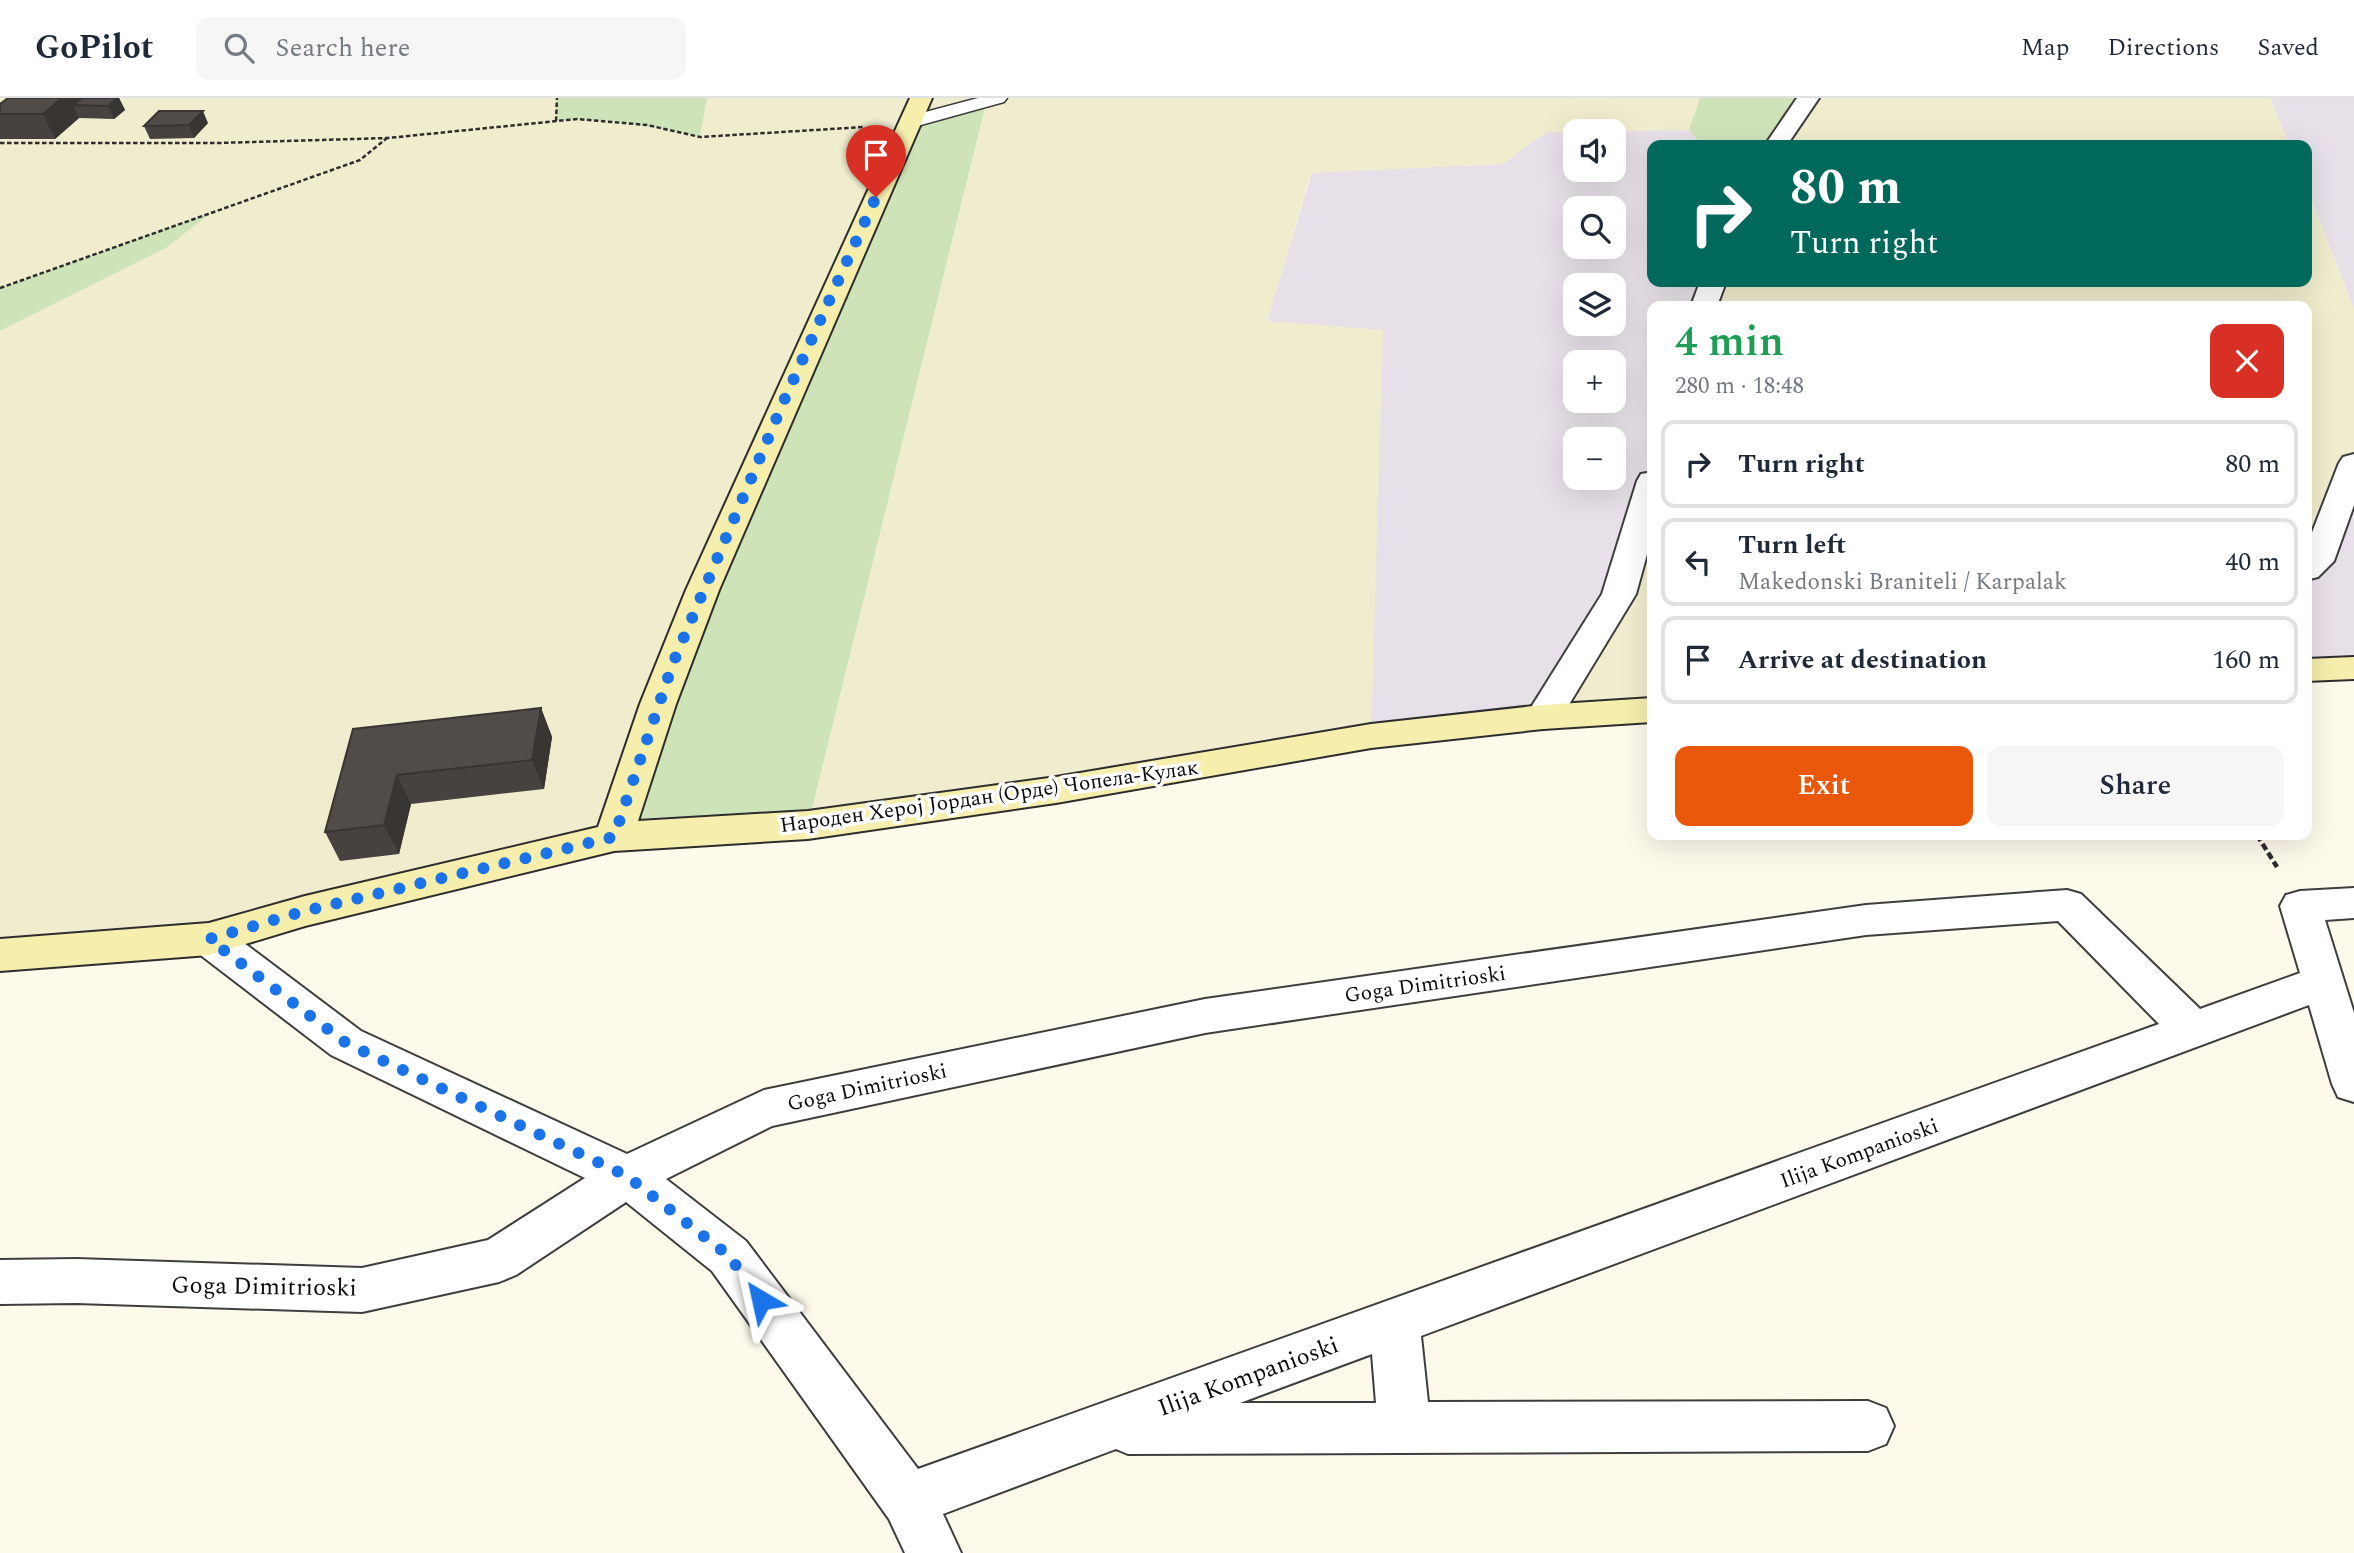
<!DOCTYPE html>
<html lang="en">
<head>
<meta charset="utf-8">
<style>
	body { margin:0; font-family:Spectral,serif; background:#f6f6f7; color:#1f2937; height:100vh; display:flex; flex-direction:column; font-size:26px; white-space:nowrap }
	* { box-sizing:border-box; margin:0 }
	p { font-size:23px; color:#747a83 }
	.icon { flex:none; width:38px; height:38px; fill:none; stroke:currentColor; stroke-width:2; stroke-linecap:round; stroke-linejoin:round }
	.map { position:relative; flex:1; overflow:hidden }
	.panel { position:absolute; left:1647px; top:203px; width:665px; height:539px; display:flex; flex-direction:column; background:#fff; border-radius:14px; box-shadow:0 7px 28px #0002 }
	.panel>* { flex:none }
	.hud { position:absolute; left:1647px; top:42px; width:665px; height:147px; border-radius:14px; box-shadow:0 7px 28px #0002; background:#00695c; color:#fff; overflow:hidden }
	.fabs { position:absolute; left:1563px; top:21px; display:grid; gap:14px }
	.fabs a { display:grid; place-items:center; width:63px; height:63px; border-radius:14px; background:#fff; box-shadow:0 7px 28px #0002; font-size:35px }
	.pin { position:absolute; display:grid; place-items:center; width:60px; height:60px; color:#fff; margin:-72px -30px; border-radius:50% 50% 50% 0; rotate:-45deg; box-shadow:0 0 7px #0007 }
	.pin .icon { rotate:45deg }
	.me { position:absolute; width:77px; margin:-38px; rotate:324deg; stroke-linejoin:round; filter:drop-shadow(0 0 5px #0008) }
	.turn { display:flex; align-items:center; gap:24px; height:147px; padding:0 28px; font-size:32px }
	.turn .icon { width:91px; height:91px; stroke-width:2.5 }
	.turn b { display:block; font-size:49px; line-height:60px }
	.round { display:grid; place-items:center; flex:none; width:74px; height:74px; border-radius:14px; background:#f6f6f7 }
	.overview { display:flex; align-items:center; justify-content:space-between; height:119px; padding:0 28px }
	h1 { font-size:42px; font-weight:600; line-height:52px; color:#1e9e55 }
	.button { display:flex; gap:14px; margin-top:auto; padding:14px 28px }
	.button a { flex:1; height:80px; border-radius:14px; background:#ea580c; color:#fff; font-size:28px; font-weight:600; line-height:80px; text-align:center }
	.button a+a { background:#f6f6f7; color:#1f2937 }
	ul { padding:0; list-style:none }
	li { display:flex; align-items:center; gap:21px; height:88px; margin:0 14px 10px; padding:0 14px; border:4px solid #e0e1e3; border-radius:14px }
	li div { flex:1 }
	li b { display:block; font-size:26px }
	li em { font-style:normal }
	header { display:flex; align-items:center; gap:42px; box-sizing:border-box; height:98px; padding:0 35px; background:#fff; border-bottom:2px solid #e0e1e3 }
	header strong { font-size:33px }
	nav { display:flex; gap:38px; margin-inline-start:auto; font-size:24px }
	.search { width:490px; height:63px; background:#f6f6f7; display:flex; align-items:center; gap:18px; box-sizing:border-box; padding:0 24px; border-radius:14px; color:#747a83; font-size:26px }
	.map>svg:first-child { display:block }
	.industrial { fill:#e8e0e9; fill-rule:evenodd }
	.farmland { fill:#f0edce }
	.green { fill:#cfe3b9 }
	.lines { fill:none; stroke-linecap:round; stroke-linejoin:round }
	.lane-casing { stroke:#3e3e3e; stroke-width:3 }
	.street-casing { stroke:#3e3e3e; stroke-width:4 }
	.secondary-casing { stroke:#2d2d2d; stroke-width:4 }
	.path-far1 { stroke:#2d2d2d; stroke-width:2.5; stroke-dasharray:4.5 2.5; stroke-linecap:butt }
	.path { stroke:#2d2d2d; stroke-width:4.5; stroke-dasharray:7 3.5; stroke-linecap:butt }
	.lane { fill:#fff; fill-rule:evenodd }
	.street { fill:#fff; fill-rule:evenodd }
	.secondary { fill:#f6eead; fill-rule:evenodd }
	.wall { fill:#47413f }
	.shaded-wall { fill:#393533 }
	.building { fill:#524c49; stroke:#393533; stroke-width:2 }
	.route { stroke:#1a73e8; stroke-width:12; stroke-dasharray:0 21.6 }
	.labels { text-anchor:middle; stroke-width:7; stroke-linejoin:round; paint-order:stroke }
	.street-label { font-size:21px; fill:#0b0b0b; stroke:#fff }
	.near-street-label { font-size:24px; fill:#0b0b0b; stroke:#fff }
</style>
</head>
<body>
<header>
<strong>GoPilot</strong>
<div class="search"><svg class="icon" aria-label="search" viewBox="0 0 24 24"><circle cx="10" cy="10" r="6"/><path d="M15 15l6 6"/></svg>Search here</div>
<nav><a>Map</a><a>Directions</a><a>Saved</a></nav>
</header>
<div class="map">
<svg width="2354" height="1455" viewBox="0 0 2354 1455">
	<rect width="100%" height="100%" fill="#fdf9eb"/>
	<path class="industrial" d="M2270,0H2354V211L2307,91L2306,47H2289Z
		M1689,32L1702,47H1652V184H1713L1704,208H1652V383L1619,496L1543,619L1371,638L1267,223L1312,74L1502,66L1546,34H1575V72H1614V33ZM1575,110H1614V149H1575ZM1575,187H1614V226H1575ZM1575,264H1614V303H1575ZM1575,341H1614V380H1575Z
		M2354,365V570L2307,572L2306,472Z"/>
	<path class="farmland" d="M0,0H557V23L577,21L647,27L700,39L707,0H1700L1689,32L1547,34L1502,66L1311,75L1267,223L1383,232L1371,638L808,727L987,3L614,739L305,813L0,857V233L166,150L209,116L0,190Z
		M1808,0H2270L2289,47H1776Z
		M2307,91L2354,211V365L2307,472L2306,208H1704L1713,184H2306Z
		M1652,383V612L1543,619L1619,496Z"/>
	<path class="green" d="M557,0H707L700,39C653,28 605,19 556,23Z
		M1700,0H1808L1776,47H1702L1689,32Z
		M987,2L808,727L614,739L910,25Z
		M212,114L166,150L0,233V190Z"/>
	<g class="lines">
		<defs>
			<path id="lane" d="M978,0H1007L1004,4L910,30L901,24L903,20Z"/>
			<path id="street" d="M1797,0H1819L1787,47H1765Z
				M1700,184H1726L1717,208H1691Z
				M2354,356V407L2334,463L2318,479L2306,482V450L2339,365L2343,359Z
				M1652,374V438L1636,496L1556,628L1543,631L1530,628L1525,619L1602,496L1637,383L1641,376Z
				M2354,790V820L2325,822L2354,915V1004L2338,999L2332,986L2309,907L1421,1238L1428,1304L1868,1303L1886,1310L1894,1328L1886,1346L1868,1353L1128,1356L1116,1351L943,1416L961,1455H905L889,1421L712,1173L626,1104L516,1177L499,1184L362,1214L76,1205L0,1206V1162L76,1161L362,1170L488,1142L585,1080L331,957L194,852L188,841L194,830L209,825L224,830L361,933L627,1056L764,992L1205,901L1866,807L2067,792L2081,796L2200,911L2300,875L2280,808L2286,797L2300,793ZM2058,823L2159,926L918,1371L746,1143L666,1081L772,1028L1205,935L1866,837ZM1372,1256L1376,1305H1240Z"/>
			<path id="secondary" d="M910,0H932L719,492L676,606L638,723L808,713L1056,679L1371,626L1543,607L1652,600V624L1543,631L1371,650L1056,705L808,741L614,753L305,828L209,857L0,873V841L209,825L305,798L598,729L640,606L686,492Z
				M2354,559V581L2306,583V561Z"/>
		</defs>
		<use href="#lane" class="lane-casing"/>
		<use href="#street" class="street-casing"/>
		<use href="#secondary" class="secondary-casing"/>
		<path class="path-far1" d="M556,23L557,0
			M0,45H218L388,40L577,21L647,27L700,39L864,29
			M0,190L360,62L387,40"/>
		<path class="path" d="M2257,737L2277,769"/>
		<use href="#lane" class="lane"/>
		<use href="#street" class="street"/>
		<use href="#secondary" class="secondary"/>
	</g>
	<path class="wall" d="M8,0H119L125,12L114,21L79,20L55,41H0V6Z
		M208,25L194,40L150,41L144,28Z
		M541,610L552,639L544,691L411,706L399,756L340,763L325,734L353,631Z"/>
	<path class="shaded-wall" d="M62,0H91L73,7L79,20L55,41L43,16Z
		M118,0H119L125,12L114,21L108,8Z
		M203,13L208,25L194,40L189,27Z
		M541,610L552,639L544,691L532,662Z
		M397,677L411,706L399,756L384,727Z"/>
	<path class="building" d="M8,0H62L43,16H0V6Z
		M82,0H118L108,8L73,7Z
		M159,13H203L189,27L144,28Z
		M541,610L532,662L397,677L384,727L325,734L353,631Z"/>
	<g class="lines">
		<path class="route" d="M761,1202L729,1158L627,1078L346,945L209,841L305,813L614,739L673,565L786,298L876,99"/>
	</g>
	<g class="labels">
		<g class="street-label">
			<text transform="translate(989 698) rotate(-8)" y="7">Народен Херој Јордан (Орде) Чопела-Кулак</text>
			<text transform="translate(1425 886) rotate(-8)" y="7">Goga Dimitrioski</text>
			<text transform="translate(867 989) rotate(-12)" y="7">Goga Dimitrioski</text>
			<text transform="translate(1859 1055) rotate(-20)" y="7">Ilija Kompanioski</text>
		</g>
		<g class="near-street-label">
			<text transform="translate(264 1188) rotate(1)" y="8">Goga Dimitrioski</text>
			<text transform="translate(1248 1278) rotate(-20)" y="8">Ilija Kompanioski</text>
		</g>
	</g>
</svg>
<div class="fabs">
<a><svg class="icon" aria-label="sound" viewBox="0 0 24 24"><path d="M4 9h4l5-4v14l-5-4H4zM17 9q2 3 0 6"/></svg></a>
<a><svg class="icon" aria-label="search" viewBox="0 0 24 24"><circle cx="10" cy="10" r="6"/><path d="M15 15l6 6"/></svg></a>
<a><svg class="icon" aria-label="layers" viewBox="0 0 24 24"><path d="M12 4l9 5-9 5-9-5zM3 14l9 5 9-5"/></svg></a>
<a>+</a>
<a>−</a>
</div>
<div class="pin" style="left:876px;top:99px;background:#d93025"><svg class="icon" aria-label="arrive" viewBox="0 0 24 24"><path d="M6 21V4h12l-3 4 3 4H6"/></svg></div>
<svg class="me" style="left:761px;top:1202px" viewBox="-20 -20 40 40"><path d="M0-17L14 15 0 8-14 15z" fill="#1a73e8" stroke="#fff" stroke-width="4"/></svg>
<div class="hud">
<div class="turn"><svg class="icon" aria-label="right" viewBox="0 0 24 24"><path d="M7 20v-9h11M14 6l5 5-5 5"/></svg><div><b>80 m</b>Turn right</div></div>
</div>
<section class="panel">
<div class="overview"><div><h1>4 min</h1><p>280 m · 18:48</p></div><a class="round" style="background:#d93025;color:#fff"><svg class="icon" aria-label="close" viewBox="0 0 24 24"><path d="M6 6l12 12M18 6L6 18"/></svg></a></div>
<ul>
<li><svg class="icon" aria-label="right" viewBox="0 0 24 24"><path d="M7 20v-9h11M14 6l5 5-5 5"/></svg><div><b>Turn right</b></div><em>80 m</em></li>
<li><svg class="icon" aria-label="left" viewBox="0 0 24 24"><path d="M17 20v-9H6M10 6l-5 5 5 5"/></svg><div><b>Turn left</b><p>Makedonski Braniteli / Karpalak</p></div><em>40 m</em></li>
<li><svg class="icon" aria-label="arrive" viewBox="0 0 24 24"><path d="M6 21V4h12l-3 4 3 4H6"/></svg><div><b>Arrive at destination</b></div><em>160 m</em></li>
</ul>
<div class="button"><a>Exit</a><a>Share</a></div>
</section>
</div>
</body>
</html>
